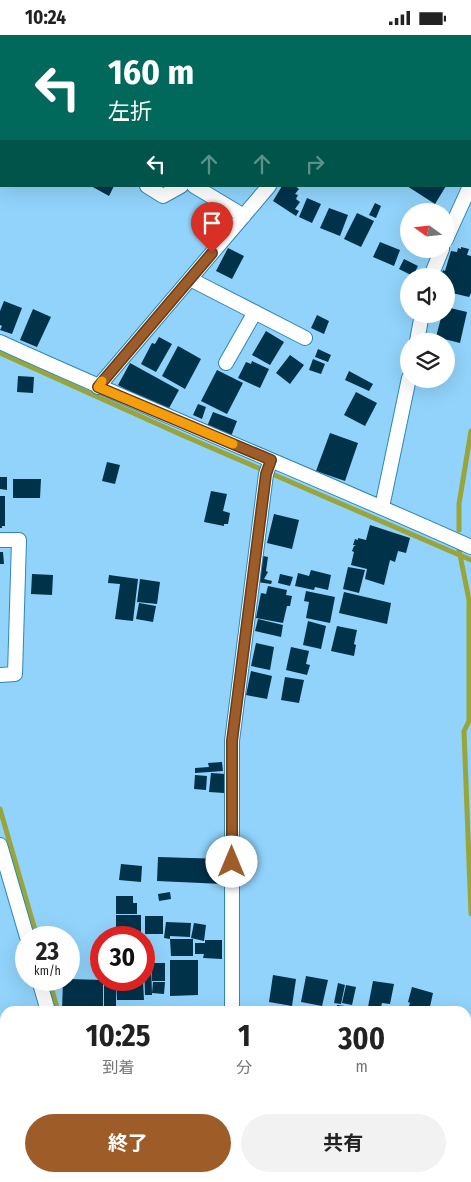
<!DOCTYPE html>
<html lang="ja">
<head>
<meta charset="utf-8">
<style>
	body { margin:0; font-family:"Fira Sans Condensed","Noto Sans JP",sans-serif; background:#f2f2f2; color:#222; height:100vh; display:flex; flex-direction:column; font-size:19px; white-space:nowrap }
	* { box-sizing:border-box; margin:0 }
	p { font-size:16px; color:#767676 }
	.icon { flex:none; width:28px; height:28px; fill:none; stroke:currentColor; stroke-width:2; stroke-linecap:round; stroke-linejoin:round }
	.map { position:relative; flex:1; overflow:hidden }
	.sheet { position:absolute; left:0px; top:971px; width:471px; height:176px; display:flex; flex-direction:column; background:#fff; border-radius:15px 15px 0 0; box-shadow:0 5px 20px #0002 }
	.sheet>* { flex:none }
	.hud { position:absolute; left:0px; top:0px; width:471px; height:152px; box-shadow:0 5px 20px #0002; background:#00695c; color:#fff; overflow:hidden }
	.needle { width:32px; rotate:285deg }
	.controls { position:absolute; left:400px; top:168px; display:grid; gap:10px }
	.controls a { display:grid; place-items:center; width:55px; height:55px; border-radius:50%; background:#fff; box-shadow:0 5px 20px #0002; font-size:25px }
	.speed { position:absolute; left:15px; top:891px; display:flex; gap:10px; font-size:25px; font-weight:700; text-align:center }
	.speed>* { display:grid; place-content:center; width:65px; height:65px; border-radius:50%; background:#fff; box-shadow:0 5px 20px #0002; line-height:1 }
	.speed small { font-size:12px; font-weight:400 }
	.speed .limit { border:8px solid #d22; background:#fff; color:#111 }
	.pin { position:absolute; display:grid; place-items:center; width:42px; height:42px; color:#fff; margin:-51px -21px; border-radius:50% 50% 50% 0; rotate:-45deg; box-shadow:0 0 5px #0007 }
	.pin .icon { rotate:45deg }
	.me { position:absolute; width:55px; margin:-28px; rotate:0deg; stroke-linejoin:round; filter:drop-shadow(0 0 4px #0008) }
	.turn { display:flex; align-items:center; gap:18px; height:105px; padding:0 25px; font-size:22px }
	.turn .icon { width:65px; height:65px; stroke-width:2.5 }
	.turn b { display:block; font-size:35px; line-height:42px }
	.lanes { display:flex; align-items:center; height:48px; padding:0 25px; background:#0003; justify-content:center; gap:25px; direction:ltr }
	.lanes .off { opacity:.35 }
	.eta { display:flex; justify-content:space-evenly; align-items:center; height:85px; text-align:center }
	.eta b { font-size:30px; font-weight:700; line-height:35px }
	.button { display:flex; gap:10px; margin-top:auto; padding:10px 25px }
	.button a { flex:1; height:58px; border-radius:30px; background:#9e5c29; color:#fff; font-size:20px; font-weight:700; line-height:58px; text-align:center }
	.button a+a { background:#f2f2f2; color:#222 }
	.status { display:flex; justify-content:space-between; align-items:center; height:35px; padding:0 25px; background:#fff; direction:ltr }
	.status svg { height:14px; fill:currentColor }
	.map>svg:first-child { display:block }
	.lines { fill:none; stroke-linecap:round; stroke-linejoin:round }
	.stream { stroke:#99a53a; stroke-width:5 }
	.building { fill:#00324a }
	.minor-casing { stroke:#2d88b6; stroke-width:16 }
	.tertiary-casing { stroke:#2d88b6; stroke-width:20 }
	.minor { stroke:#fff; stroke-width:14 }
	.tertiary { stroke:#fff; stroke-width:18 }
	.route-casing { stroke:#673c1b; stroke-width:12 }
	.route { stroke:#9e5c29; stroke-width:9 }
	.slow { stroke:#f59e0b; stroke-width:9 }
</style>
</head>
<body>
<div class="status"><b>10:24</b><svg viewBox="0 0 49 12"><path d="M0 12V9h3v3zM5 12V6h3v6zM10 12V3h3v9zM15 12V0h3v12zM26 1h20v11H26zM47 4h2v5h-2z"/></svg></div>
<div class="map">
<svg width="471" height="1147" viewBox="0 0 471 1147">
	<rect width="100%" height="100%" fill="#91d3fb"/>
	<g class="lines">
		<path class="stream" d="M0,318L182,400L471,525
			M459,495V469L471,396
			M459,515L469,565V686L464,696L471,879
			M0,774L37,902
			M49,945L58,976
			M466,1066L471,1050
			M429,1147L431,1142"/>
	</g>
	<path class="building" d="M91,151H114L109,161Z
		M282,151H295L299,154L295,159L298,160L296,164L300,167L295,174L299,176L296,181L273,166Z
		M407,151H446L435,169Z
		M307,163L321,169L312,188L299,182Z
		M375,168L381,171L376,183L369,180Z
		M329,173L348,180L340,201L320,193Z
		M357,178L374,186L361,212L344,204Z
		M380,207L400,215L394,231L373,222Z
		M461,212L469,214L467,220L471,221V258L469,262L452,258L453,254L446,252V241H441L443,235L445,236L451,216L457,217L458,213L461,214Z
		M228,213L244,221L232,244L216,236Z
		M404,224L418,231L413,241L399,234Z
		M446,253L451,254L448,266L446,265Z
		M4,266L22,273L12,299L0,295L2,291L0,290V276Z
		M446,272L467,277L460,308L436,302L442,279H446Z
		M33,274L51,282L37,312L20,305Z
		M317,280L329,286L324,299L311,293Z
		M266,296L284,307L270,330L252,320Z
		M159,302L172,309L156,337L141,329L152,308L155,309Z
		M178,311L201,324L185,354L162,341Z
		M318,314L331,320L328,327L315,322Z
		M290,320L304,330L290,349L276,338Z
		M313,324L325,329L321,339L309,335Z
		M252,326L269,334L260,353L238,343L246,327L251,329Z
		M130,328L179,355L168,375L152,369L118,350Z
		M217,335L243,348L227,379L201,366Z
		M349,336L373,349L369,356L345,345Z
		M18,341L34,342L33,358L17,357Z
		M356,357L377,368L365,391L344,380Z
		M198,369L206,372L202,384L193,380Z
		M213,377L237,386L230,404L206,394Z
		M330,398L358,408L345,446L316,436Z
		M107,427L120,430L115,449L102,446Z
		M0,442H7V455L0,454Z
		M13,444H41L40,463H13Z
		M211,456L227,459L223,476L230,478L228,489H224V491L204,487Z
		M0,461H5V491H2V493H0Z
		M274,479L299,485L292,514L267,508Z
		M370,490L410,503L406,518L398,516L395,527L390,525L384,550L365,544L367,534L351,530L354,517L352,516L354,511L356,510H353L355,504L358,505V503L366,505Z
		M0,517H3L4,529H0Z
		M263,521L268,522L266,536L268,537L264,544L272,546L271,549L257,547Z
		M348,532L365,535L359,558L343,554Z
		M311,535L331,540L328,555L315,552L314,555L295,551L298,538L309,541Z
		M32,539L53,540L52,560L31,559Z
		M280,539L293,542L290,551L278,548Z
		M109,540L138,544L133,586L115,584L120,549L108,548Z
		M140,544L160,547L157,569L137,567Z
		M268,551L287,555L286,560L292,561L290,571H287L283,588L256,583L261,558L266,559Z
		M306,556L335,562L330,588L306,583L309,567L304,566Z
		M344,557L391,568L387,589L339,578Z
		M139,568L156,571L153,587L136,584Z
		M258,584L283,590L281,602L255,596Z
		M308,586L326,591L321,614L303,610Z
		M337,591L357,595L354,609L356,610L354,621L331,616Z
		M256,608L274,612L270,635L251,631Z
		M291,612L309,616L306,629L310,630L307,640L286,635Z
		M251,636L272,641L267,664L246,660Z
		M285,642L304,645L299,668L281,665Z
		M222,727L223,736L195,738V733L209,732L208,728Z
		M211,738L226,739L224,758L209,757Z
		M195,740L207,741L206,755L194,754Z
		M158,822L224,824L223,849L157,846Z
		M121,829L142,831L141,847L119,845Z
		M170,857L171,864L159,866L158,859Z
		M116,861H133V868H137V879H116Z
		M116,880H141V900H116Z
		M145,881H163V899H145Z
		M166,887L191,888L190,902L170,901V904L164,903Z
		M194,888L206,890L204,906L191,903Z
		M170,904H193V921H171Z
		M205,905H222V924L203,923L204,919H195V908H205Z
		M170,925H198V960L170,961Z
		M151,926L152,960H145L144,927Z
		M152,928H165V946H152Z
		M273,940L296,944L292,971L269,967Z
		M306,941L328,945L322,971L301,967Z
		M69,944L103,945V975H62L63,945Z
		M116,945H143L144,965H117Z
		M104,946H116V972H104Z
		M373,946L394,949L390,969L382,968L380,975L368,972Z
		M153,947H165L164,959L152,958Z
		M338,948L345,950L341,969L334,968Z
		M346,950L356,952L352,970L342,968Z
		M412,952L433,958L429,976L408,974L410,968L408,967Z
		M337,970L345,971L344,976H336Z
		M470,1075L471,1076V1092L466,1091Z
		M466,1096L471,1097V1132L466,1130Z
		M466,1135L471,1137V1147H460L462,1142H466Z
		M73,1142H81L82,1147H57Z
		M199,1142H223V1147H199Z
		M267,1142H393V1147H267Z
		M444,1142H458L457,1147H442Z"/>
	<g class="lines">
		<defs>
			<path id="minor" d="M424,1L425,0
				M0,129L1,128
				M147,151L163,161L181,151
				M194,151L244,181
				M446,204L471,149
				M431,241L442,214
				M190,244L305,303
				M417,306L422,279
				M0,307C156,378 315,442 471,512
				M226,328L255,277
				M98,352L269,151
				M382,472L409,343
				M0,505H19L15,639L0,640
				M0,810L27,902
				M39,945L48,976
				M232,976V706L266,439L271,425
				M98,1142L100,1147
				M228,1147V1142"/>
			<path id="tertiary" d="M434,0L438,1
				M470,12L471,13"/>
		</defs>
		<use href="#minor" class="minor-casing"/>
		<use href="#tertiary" class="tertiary-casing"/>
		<use href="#minor" class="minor"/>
		<use href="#tertiary" class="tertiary"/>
	</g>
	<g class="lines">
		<defs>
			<path id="route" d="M212,218L98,352L271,425L266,439L232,706V827"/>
		</defs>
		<use href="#route" class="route-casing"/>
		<use href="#route" class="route"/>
		<path class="slow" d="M102,346L98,352L233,409"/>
	</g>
</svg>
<div class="controls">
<a><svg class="needle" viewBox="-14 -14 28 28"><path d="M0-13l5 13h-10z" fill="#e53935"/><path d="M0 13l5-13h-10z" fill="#767676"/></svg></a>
<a><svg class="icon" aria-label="sound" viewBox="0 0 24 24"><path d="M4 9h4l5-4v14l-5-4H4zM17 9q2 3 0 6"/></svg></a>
<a><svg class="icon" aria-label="layers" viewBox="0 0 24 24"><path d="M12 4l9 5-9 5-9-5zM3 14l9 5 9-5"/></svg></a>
</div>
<div class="speed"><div>23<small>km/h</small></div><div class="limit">30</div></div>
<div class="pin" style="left:212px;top:218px;background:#d93025"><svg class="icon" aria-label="arrive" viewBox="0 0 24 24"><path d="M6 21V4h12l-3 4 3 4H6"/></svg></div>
<svg class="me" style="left:232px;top:827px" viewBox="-20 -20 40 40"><circle r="19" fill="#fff"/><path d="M0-13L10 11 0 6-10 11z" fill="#9e5c29"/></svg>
<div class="hud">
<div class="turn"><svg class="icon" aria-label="left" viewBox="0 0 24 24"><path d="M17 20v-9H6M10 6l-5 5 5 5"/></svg><div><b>160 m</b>左折</div></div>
<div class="lanes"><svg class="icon" aria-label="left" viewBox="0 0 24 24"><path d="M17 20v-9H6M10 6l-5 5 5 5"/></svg><svg class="icon off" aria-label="ahead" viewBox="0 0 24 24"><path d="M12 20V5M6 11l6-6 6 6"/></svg><svg class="icon off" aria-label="ahead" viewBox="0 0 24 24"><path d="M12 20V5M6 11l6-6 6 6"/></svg><svg class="icon off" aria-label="right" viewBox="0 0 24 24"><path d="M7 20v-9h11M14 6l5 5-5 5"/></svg></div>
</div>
<section class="sheet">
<div class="eta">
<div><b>10:25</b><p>到着</p></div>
<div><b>1</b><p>分</p></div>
<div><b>300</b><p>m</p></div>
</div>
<div class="button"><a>終了</a><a>共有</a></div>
</section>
</div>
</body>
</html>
